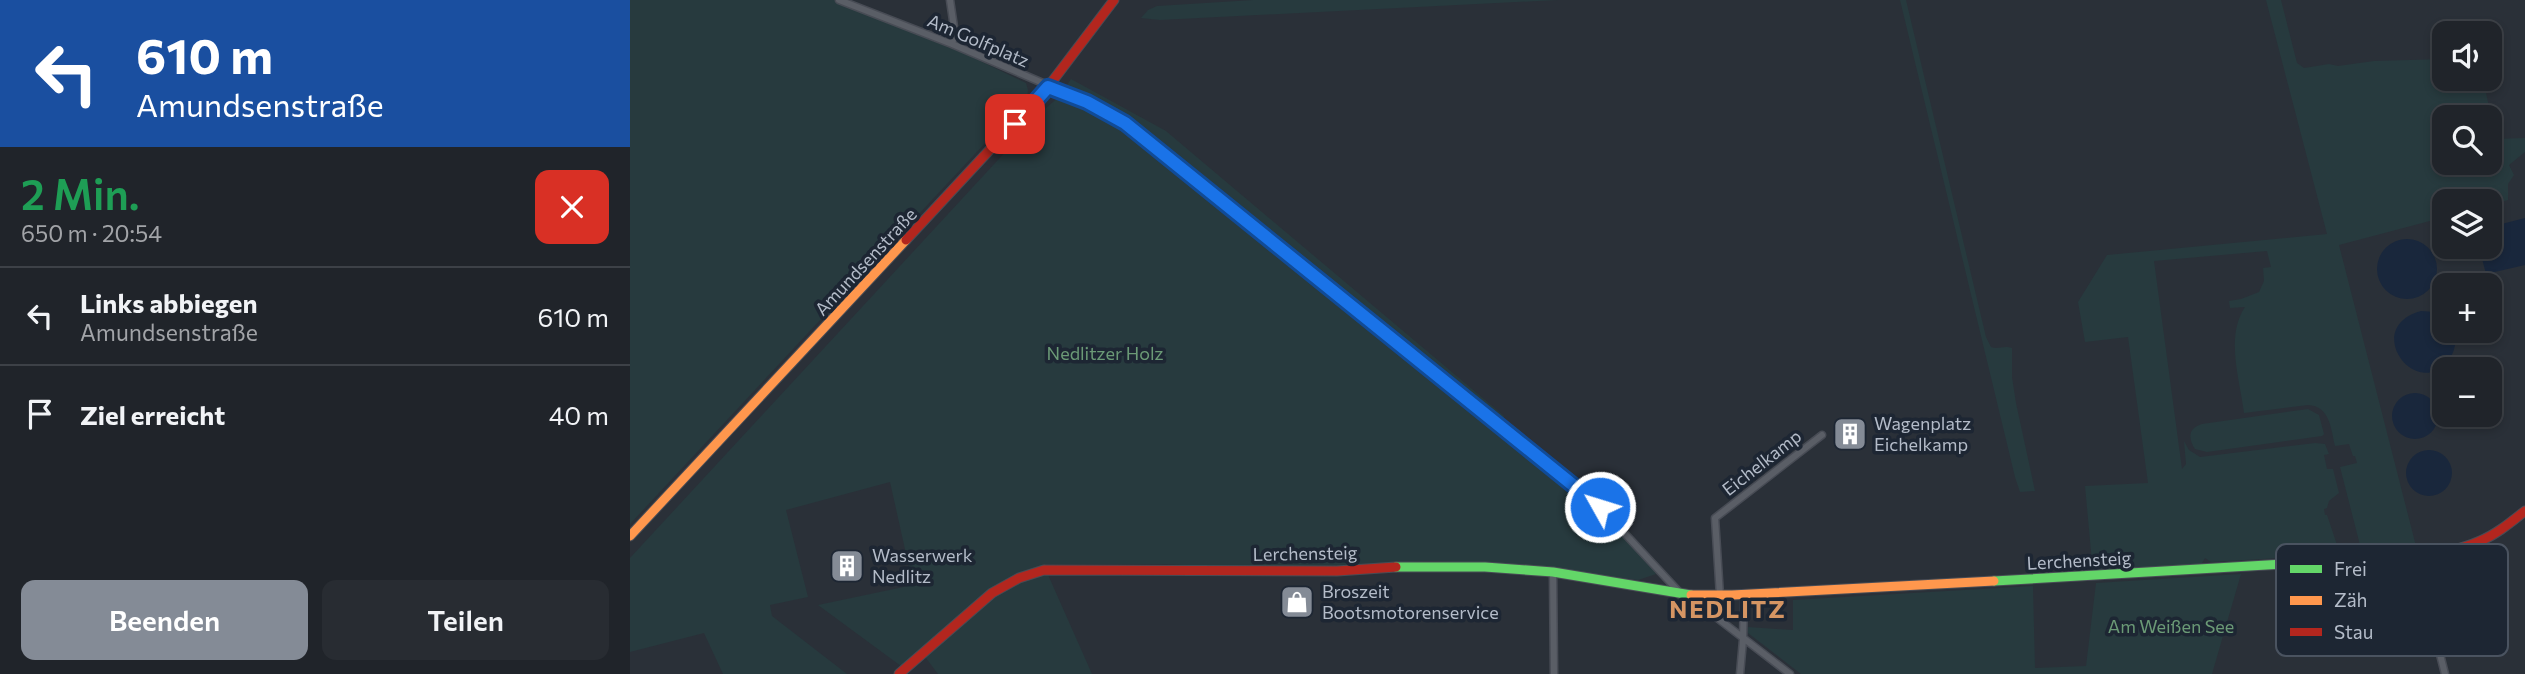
<!DOCTYPE html>
<html lang="de">
<head>
<meta charset="utf-8">
<style>
	body { margin:0; font-family:Commissioner,sans-serif; background:#282c32; color:#f1f3f6; height:100vh; display:flex; flex-direction:column; font-size:26px; white-space:nowrap }
	* { box-sizing:border-box; margin:0 }
	p { font-size:23px; color:#a2a4a8 }
	.icon { flex:none; width:38px; height:38px; fill:none; stroke:currentColor; stroke-width:2; stroke-linecap:round; stroke-linejoin:round }
	.map { position:relative; flex:1; overflow:hidden }
	.drawer { display:flex; flex-direction:column; background:#20242a; width:630px }
	.drawer>* { flex:none }
	.hud { background:#1a4fa0; color:#fff; overflow:hidden }
	.buttons { position:absolute; left:1802px; top:21px; display:grid; gap:14px }
	.buttons a { display:grid; place-items:center; width:70px; height:70px; border-radius:14px; background:#20242a; box-shadow:0 4px 10px #0003,0 0 0 2px #3d4147; font-size:35px }
	.pin { position:absolute; display:grid; place-items:center; width:60px; height:60px; color:#fff; margin:-30px; border-radius:14px; box-shadow:0 4px 10px #0006 }
	.me { position:absolute; width:77px; margin:-38px; rotate:309deg; stroke-linejoin:round; filter:drop-shadow(0 0 5px #0008) }
	.turn { display:flex; align-items:center; gap:24px; height:147px; padding:0 21px; font-size:32px }
	.turn .icon { width:91px; height:91px; stroke-width:2.5 }
	.turn b { display:block; font-size:49px; line-height:60px }
	.round { display:grid; place-items:center; flex:none; width:74px; height:74px; border-radius:14px; background:#282c32 }
	.summary { display:flex; align-items:center; justify-content:space-between; height:119px; padding:0 21px }
	h1 { font-size:42px; font-weight:600; line-height:52px; color:#1e9e55 }
	.button { display:flex; gap:14px; margin-top:auto; padding:14px 21px }
	.button a { flex:1; height:80px; border-radius:14px; background:#848b96; color:#fff; font-size:28px; font-weight:600; line-height:80px; text-align:center }
	.button a+a { background:#282c32; color:#f1f3f6 }
	ul { padding:0; list-style:none }
	li { display:flex; align-items:center; gap:21px; height:98px; padding:0 21px; border-top:2px solid #3d4147 }
	li div { flex:1 }
	li b { display:block; font-size:26px }
	li em { font-style:normal }
	main { display:flex; flex:1; min-height:0 }
	.map>svg:first-child { display:block }
	.green { fill:#273a3e; fill-rule:evenodd }
	.water { fill:#19273c }
	.lines { fill:none; stroke-linecap:round; stroke-linejoin:round }
	.street-casing { stroke:#484c55; stroke-width:9 }
	.fast-casing { stroke:#484c55; stroke-width:11 }
	.slow-casing { stroke:#484c55; stroke-width:11 }
	.jam-casing { stroke:#484c55; stroke-width:11 }
	.street { stroke:#5a5e66; stroke-width:6 }
	.fast { stroke:#63d668; stroke-width:9 }
	.slow { stroke:#ff974d; stroke-width:9 }
	.jam { stroke:#b3261e; stroke-width:9 }
	.route-casing { stroke:#114b97; stroke-width:18 }
	.route { stroke:#1a73e8; stroke-width:12 }
	.labels { text-anchor:middle; stroke-width:7; stroke-linejoin:round; paint-order:stroke }
	.street-label { font-size:18px; fill:#b4bcc9; stroke:#1d2633 }
	.park-label { font-size:18px; fill:#6b9a76; stroke:#1d2633 }
	.poi-label { font-size:18px; fill:#b4bcc9; stroke:#1d2633; text-anchor:start }
	.district-label { font-size:24px; font-weight:bold; letter-spacing:2px; fill:#d59563; stroke:#1d2633 }
	.key { fill:#1d2633; stroke:#4a5360; stroke-width:2 }
	.key-label { font-size:19px; fill:#b4bcc9 }
</style>
</head>
<body>
<main>
<section class="drawer">
<div class="hud">
<div class="turn"><svg class="icon" aria-label="left" viewBox="0 0 24 24"><path d="M17 20v-9H6M10 6l-5 5 5 5"/></svg><div><b>610 m</b>Amundsenstraße</div></div>
</div>
<div class="summary"><div><h1>2 Min.</h1><p>650 m · 20:54</p></div><a class="round" style="background:#d93025;color:#fff"><svg class="icon" aria-label="close" viewBox="0 0 24 24"><path d="M6 6l12 12M18 6L6 18"/></svg></a></div>
<ul>
<li><svg class="icon" aria-label="left" viewBox="0 0 24 24"><path d="M17 20v-9H6M10 6l-5 5 5 5"/></svg><div><b>Links abbiegen</b><p>Amundsenstraße</p></div><em>610 m</em></li>
<li><svg class="icon" aria-label="arrive" viewBox="0 0 24 24"><path d="M6 21V4h12l-3 4 3 4H6"/></svg><div><b>Ziel erreicht</b></div><em>40 m</em></li>
</ul>
<div class="button"><a>Beenden</a><a>Teilen</a></div>
</section>
<div class="map">
<svg width="1895" height="674" viewBox="0 0 1895 674">
	<rect width="100%" height="100%" fill="#2a3038"/>
	<path class="green" d="M0,0H204L342,57L396,83L398,90L397,98L0,524Z
		M623,0H928L530,20L511,18L518,10L527,6Z
		M1270,0H1276L1356,337L1361,347C1368,350 1374,345 1382,348V377L1386,403L1405,491L1390,492L1385,477Z
		M1636,0H1651L1667,63L1674,68L1699,64L1708,66L1744,61L1815,59V79H1853L1866,139L1895,138V152L1879,165L1884,175L1878,184V200L1860,205V201H1815V217L1709,245L1787,550L1735,553L1731,549L1710,467L1727,463L1725,456H1723L1719,444L1705,446C1701,429 1700,406 1678,405L1614,413C1610,380 1595,337 1615,307L1600,308L1599,301L1611,299L1629,292L1634,281L1633,268L1641,267L1637,251L1524,261L1552,469L1556,464L1554,441L1559,450L1570,457L1685,443L1695,444L1699,454L1694,455L1697,469H1703L1709,493L1699,501L1697,508L1694,509L1695,515H1697L1707,545L1721,543V554L1581,562L1575,558L1572,563L1556,566L1463,573L1455,486L1518,483L1498,337L1455,342L1448,302L1477,255L1697,234ZM1815,117H1860V163H1815Z
		M441,79L536,131L874,416L869,428L958,500L1015,557L1026,574L1008,580L886,565L800,561L647,570L534,564H415L419,577L462,674H308L296,658L275,669L188,605L283,585L260,482L156,510L178,597L140,605L142,616L217,674H93L74,633L0,652V558L417,107L429,97Z
		M1678,409L1689,415L1694,434L1692,436L1577,452L1565,449C1558,438 1558,428 1572,424Z
		M1611,574L1582,674H1171L1118,633V627L1163,630V600L1403,586L1405,668L1456,666L1466,583Z"/>
	<path class="water" d="M1895,218V265L1856,274L1849,247H1860V227Z
		M1747 269a30 30 0 1 1 60 0a30 30 0 1 1-60 0Z
		M1791,311L1805,312L1815,318V331H1824C1827,342 1825,353 1817,362C1784,400 1732,327 1791,311Z
		M1762 416a23 23 0 1 1 46 0a23 23 0 1 1-46 0Z
		M1776 473a23 23 0 1 1 46 0a23 23 0 1 1-46 0Z"/>
	<g class="lines">
		<defs>
			<path id="street" d="M209,0L322,44L457,102L495,123L970,507L1052,595L1082,614L1160,674
				M320,0L325,34L322,44
				M1785,556L1815,674
				M923,572L924,674
				M1090,596L1085,518L1192,435
				M1110,674L1113,640L1114,595"/>
			<path id="fast" d="M766,567H855L923,572L1061,595
				M1364,581L1672,563"/>
			<path id="slow" d="M0,536L276,240
				M1061,595H1102L1364,581"/>
			<path id="jam" d="M276,240L418,87L484,0
				M1672,563C1726,560 1800,563 1850,541C1867,534 1881,522 1895,511
				M269,674L362,593L389,578L414,570L707,571L766,567"/>
		</defs>
		<use href="#street" class="street-casing"/>
		<use href="#fast" class="fast-casing"/>
		<use href="#slow" class="slow-casing"/>
		<use href="#jam" class="jam-casing"/>
		<use href="#street" class="street"/>
		<use href="#fast" class="fast"/>
		<use href="#slow" class="slow"/>
		<use href="#jam" class="jam"/>
	</g>
	<g class="lines">
		<defs>
			<path id="route" d="M385,124L418,87L457,102L495,123L970,507"/>
		</defs>
		<use href="#route" class="route-casing"/>
		<use href="#route" class="route"/>
	</g>
	<defs>
		<symbol id="building-square" viewBox="-11 -11 22 22"><rect x="-9" y="-9" width="18" height="18" rx="4" fill="#848b96" stroke="#1d2633"/><path d="M-4-6H4V6H1V3H-1V6H-4ZM-2.5-4.3h1.7v1.8h-1.7ZM.8-4.3h1.7v1.8H.8ZM-2.5-1h1.7V.8h-1.7ZM.8-1h1.7V.8H.8Z" fill="#fff"/></symbol>
		<symbol id="shop-square" viewBox="-11 -11 22 22"><rect x="-9" y="-9" width="18" height="18" rx="4" fill="#848b96" stroke="#1d2633"/><path d="M-5-2.5h2.3a2.7 3.5 0 0 1 5.4 0H5L5.5 6h-11ZM-1.5-2.5h3a1.5 2.3 0 0 0-3 0Z" fill="#fff"/></symbol>
	</defs>
	<g fill-rule="evenodd">
		<use href="#building-square" x="1201" y="415" width="38" height="38"/>
		<use href="#building-square" x="198" y="547" width="38" height="38"/>
		<use href="#shop-square" x="648" y="583" width="38" height="38"/>
	</g>
	<g class="labels">
		<g class="street-label">
			<text transform="translate(348 41) rotate(23)" y="6">Am Golfplatz</text>
			<text transform="translate(236 262) rotate(-47)" y="6">Amundsenstraße</text>
			<text transform="translate(1132 463) rotate(-38)" y="6">Eichelkamp</text>
			<text transform="translate(675 554) rotate(-1)" y="6">Lerchensteig</text>
			<text transform="translate(1449 561) rotate(-3)" y="6">Lerchensteig</text>
		</g>
		<g class="park-label">
			<text x="475" y="360">Nedlitzer Holz</text>
			<text x="1541" y="633">Am Weißen See</text>
		</g>
		<g class="poi-label">
			<text x="1244" y="430">Wagenplatz<tspan x="1244" dy="21">Eichelkamp</tspan></text>
			<text x="242" y="562">Wasserwerk<tspan x="242" dy="21">Nedlitz</tspan></text>
			<text x="692" y="598">Broszeit<tspan x="692" dy="21">Bootsmotorenservice</tspan></text>
		</g>
		<g class="district-label">
			<text x="1098" y="618">NEDLITZ</text>
		</g>
	</g>
	<rect x="1646" y="544" width="232" height="112" rx="10" class="key"/>
	<rect x="1660" y="565" width="32" height="8" fill="#63d668"/>
	<rect x="1660" y="596" width="32" height="9" fill="#ff974d"/>
	<rect x="1660" y="628" width="32" height="8" fill="#b3261e"/>
	<g class="key-label">
		<text x="1704" y="576">Frei</text>
		<text x="1704" y="607">Zäh</text>
		<text x="1704" y="639">Stau</text>
	</g>
</svg>
<div class="buttons">
<a><svg class="icon" aria-label="sound" viewBox="0 0 24 24"><path d="M4 9h4l5-4v14l-5-4H4zM17 9q2 3 0 6"/></svg></a>
<a><svg class="icon" aria-label="search" viewBox="0 0 24 24"><circle cx="10" cy="10" r="6"/><path d="M15 15l6 6"/></svg></a>
<a><svg class="icon" aria-label="layers" viewBox="0 0 24 24"><path d="M12 4l9 5-9 5-9-5zM3 14l9 5 9-5"/></svg></a>
<a>+</a>
<a>−</a>
</div>
<div class="pin" style="left:385px;top:124px;background:#d93025"><svg class="icon" aria-label="arrive" viewBox="0 0 24 24"><path d="M6 21V4h12l-3 4 3 4H6"/></svg></div>
<svg class="me" style="left:970px;top:507px" viewBox="-20 -20 40 40"><circle r="17" fill="#1a73e8" stroke="#fff" stroke-width="3"/><path d="M0-11L8 9 0 5-8 9z" fill="#fff"/></svg>
</div>
</main>
</body>
</html>
